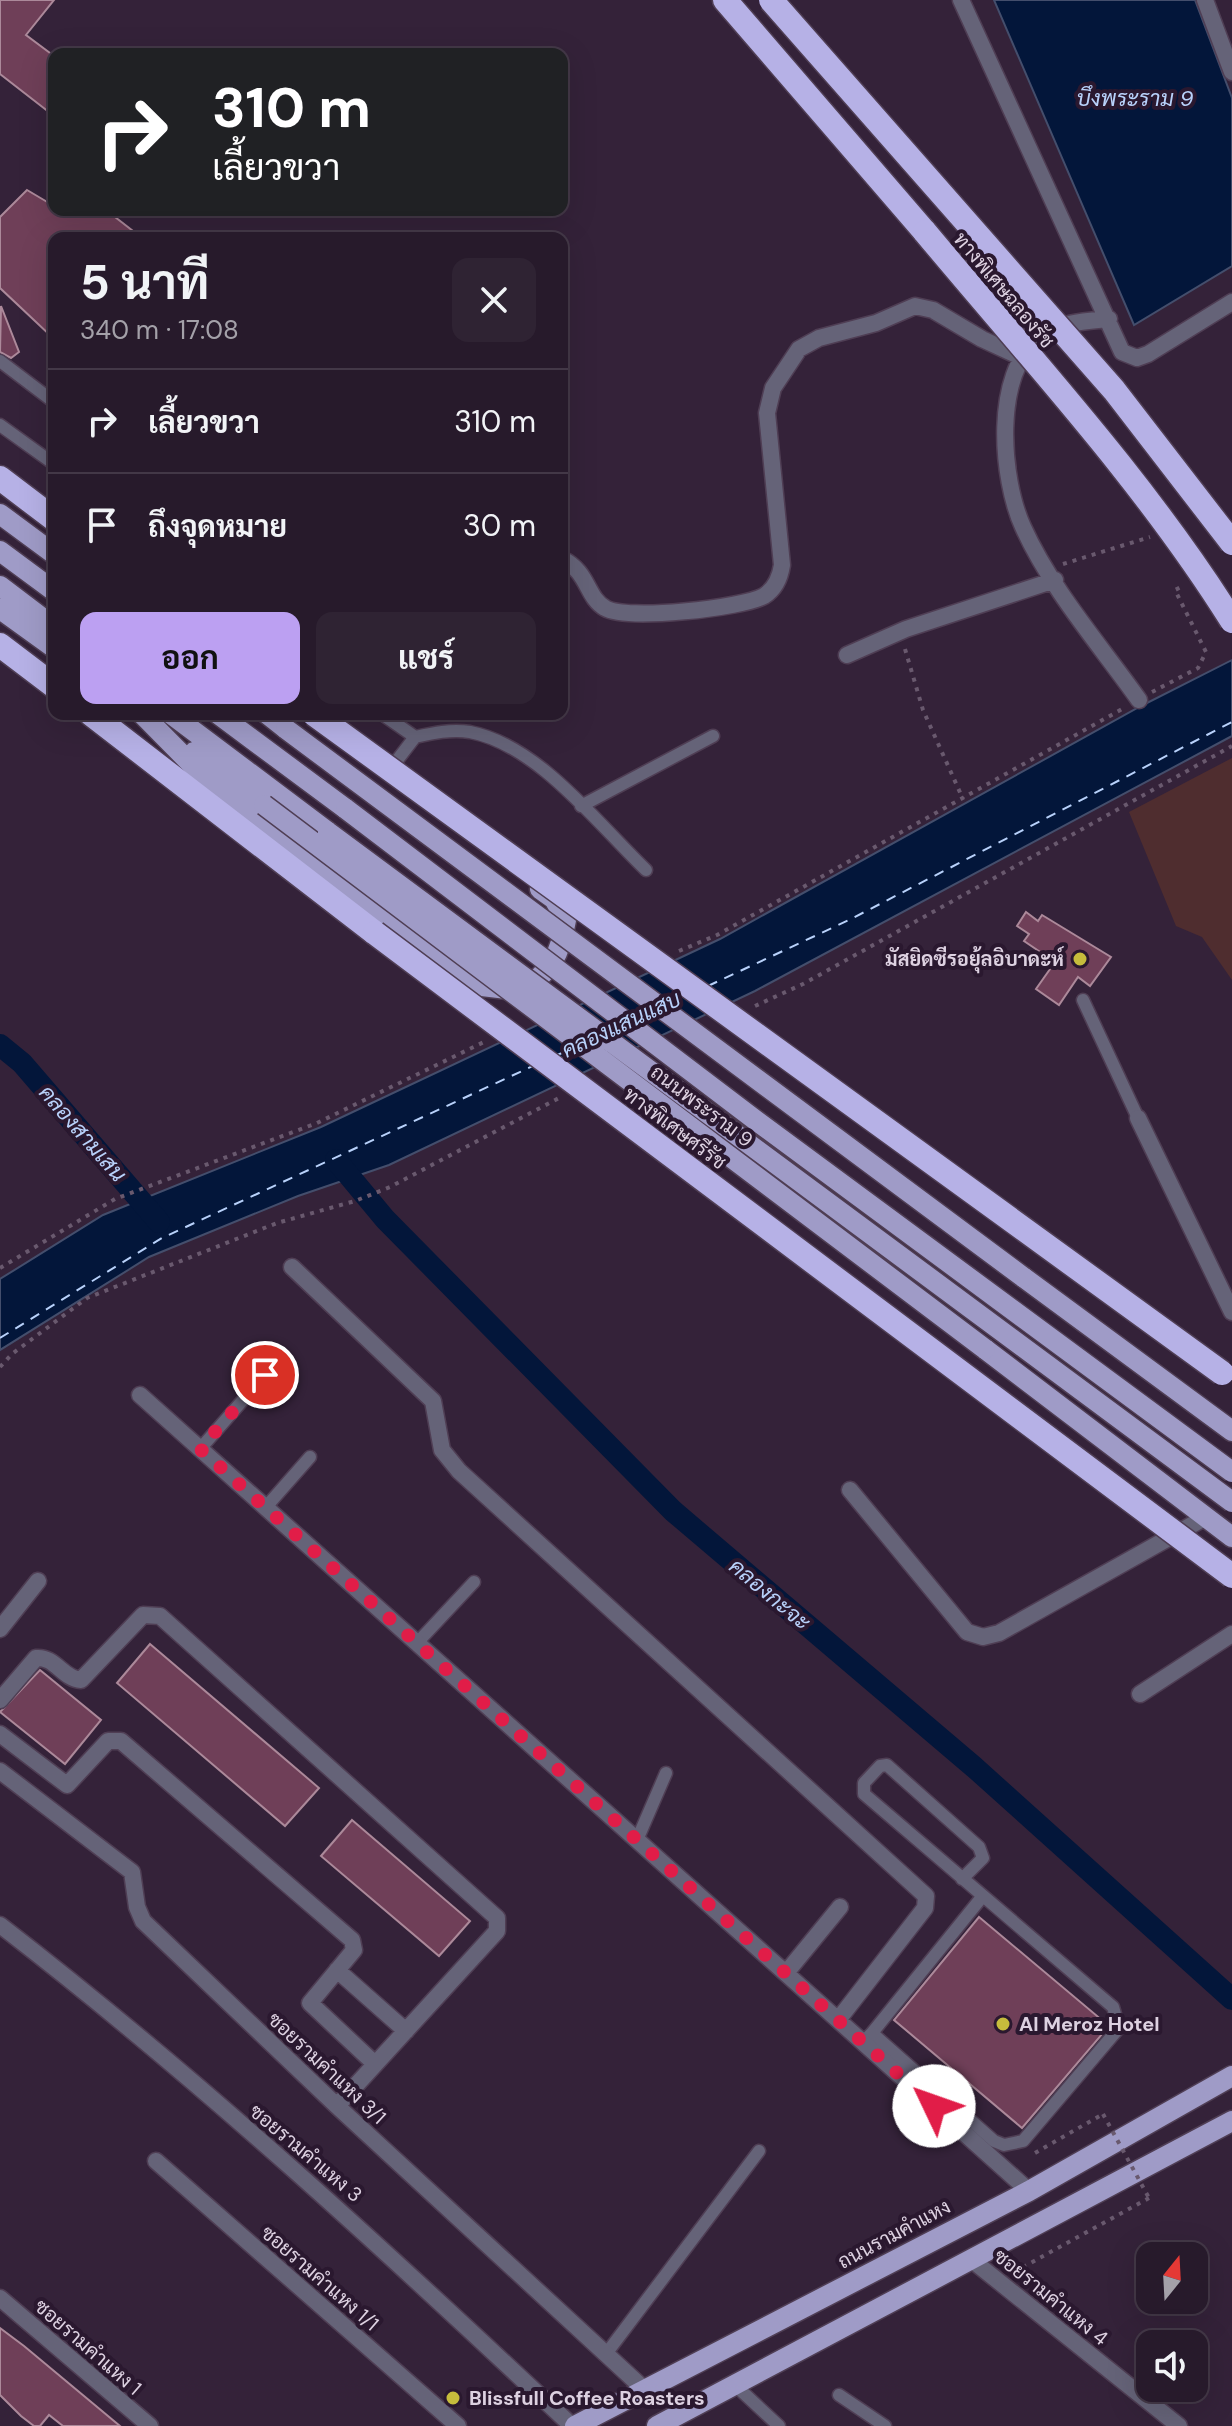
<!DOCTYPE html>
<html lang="th">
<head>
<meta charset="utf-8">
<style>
	body { margin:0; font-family:"DM Sans",Sarabun,sans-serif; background:#2f2333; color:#f1f3f6; height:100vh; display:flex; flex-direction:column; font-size:30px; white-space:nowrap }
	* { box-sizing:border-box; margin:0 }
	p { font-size:26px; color:#a4a1a9 }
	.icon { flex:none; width:44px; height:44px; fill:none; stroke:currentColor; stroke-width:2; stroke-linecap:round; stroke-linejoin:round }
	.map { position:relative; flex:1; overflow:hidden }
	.side { position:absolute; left:48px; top:232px; width:520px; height:488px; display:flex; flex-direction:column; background:#271a2b; border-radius:16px; box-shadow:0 8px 32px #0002,0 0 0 2px #433847 }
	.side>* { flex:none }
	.banner { position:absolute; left:48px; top:48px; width:520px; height:168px; border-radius:16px; box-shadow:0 8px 32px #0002,0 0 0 2px #433847; background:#202124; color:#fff; overflow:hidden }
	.needle { width:52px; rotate:18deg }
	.fabs { position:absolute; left:1136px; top:2242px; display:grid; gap:16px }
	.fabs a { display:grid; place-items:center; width:72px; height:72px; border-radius:16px; background:#271a2b; box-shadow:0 8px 32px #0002,0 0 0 2px #433847; font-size:40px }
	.pin { position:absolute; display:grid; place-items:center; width:68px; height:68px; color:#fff; margin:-34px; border:4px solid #fff; border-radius:50%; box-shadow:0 2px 8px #0007 }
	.me { position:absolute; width:88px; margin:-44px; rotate:312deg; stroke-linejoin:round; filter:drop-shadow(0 0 6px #0008) }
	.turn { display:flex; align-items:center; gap:28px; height:168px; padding:0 32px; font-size:36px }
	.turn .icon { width:104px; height:104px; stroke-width:2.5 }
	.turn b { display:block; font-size:56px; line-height:68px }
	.round { display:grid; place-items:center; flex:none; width:84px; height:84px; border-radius:16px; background:#2f2333 }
	.head { display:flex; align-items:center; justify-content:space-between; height:136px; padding:0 32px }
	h1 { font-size:48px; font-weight:700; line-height:60px }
	.button { display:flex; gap:16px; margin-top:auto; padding:16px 32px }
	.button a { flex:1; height:92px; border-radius:16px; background:#bca0f2; color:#111; font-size:32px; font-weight:700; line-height:92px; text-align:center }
	.button a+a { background:#2f2333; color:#f1f3f6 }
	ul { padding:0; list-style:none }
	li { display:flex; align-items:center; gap:24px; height:104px; padding:0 32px; border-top:2px solid #433847 }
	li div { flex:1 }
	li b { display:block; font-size:30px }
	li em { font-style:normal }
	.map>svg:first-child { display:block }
	.green { fill:#4f2d2f }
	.water { fill:#03163a; stroke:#444e6c; stroke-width:2 }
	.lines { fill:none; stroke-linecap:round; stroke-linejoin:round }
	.canal { stroke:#03163a; stroke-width:22 }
	.ferry { stroke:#b8d1fa; stroke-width:2; stroke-dasharray:10 8; stroke-linecap:butt }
	.building { fill:#6f3f58; stroke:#ac899a; stroke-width:2 }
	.lane-casing { stroke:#4f3e54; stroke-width:15 }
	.street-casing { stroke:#4f3e54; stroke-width:19 }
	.primary-casing { stroke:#4f3e54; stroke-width:23 }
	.highway-casing { stroke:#4f3e54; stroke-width:27 }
	.path { stroke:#69596e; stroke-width:4; stroke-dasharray:4 6; stroke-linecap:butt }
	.lane { stroke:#656378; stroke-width:12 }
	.street { stroke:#656378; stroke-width:16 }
	.primary { stroke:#9f9bc7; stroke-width:20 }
	.highway { stroke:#b6b1e6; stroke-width:24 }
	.primary-bridge-casing { stroke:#4f3e54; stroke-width:23; stroke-linecap:butt }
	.highway-bridge-casing { stroke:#4f3e54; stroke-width:27; stroke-linecap:butt }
	.path-bridge { stroke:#69596e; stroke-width:4; stroke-dasharray:4 6; stroke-linecap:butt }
	.primary-bridge { stroke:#9f9bc7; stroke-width:20 }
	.highway-bridge { stroke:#b6b1e6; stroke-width:24 }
	.route { stroke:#e11d48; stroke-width:14; stroke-dasharray:0 25.2 }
	.poi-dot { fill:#c6bc3c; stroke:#2a182f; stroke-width:3 }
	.labels { text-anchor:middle; stroke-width:8; stroke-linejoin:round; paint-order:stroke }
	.street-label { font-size:20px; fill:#ddd1e1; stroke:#2a182f }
	.poi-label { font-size:20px; font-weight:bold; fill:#ddd1e1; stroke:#2a182f; text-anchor:start }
	.water-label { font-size:22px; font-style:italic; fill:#b8d1fa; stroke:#2a182f }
</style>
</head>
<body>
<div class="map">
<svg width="1232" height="2426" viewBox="0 0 1232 2426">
	<rect width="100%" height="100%" fill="#342239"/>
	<path class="green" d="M1232,758V980L1202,937L1176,926L1129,812Z"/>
	<path class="water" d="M994,0H1195L1232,98V266L1134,325Z
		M1232,660V736L755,991L389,1165L298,1196L149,1257L0,1350V1279L103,1215L321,1127L720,939L1141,706Z"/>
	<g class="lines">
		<path class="canal" d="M0,1045L22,1063L159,1222
			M336,1160L385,1219L673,1511L974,1767L1232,1999"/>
		<path class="ferry" d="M708,986L849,920L1232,722
			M671,1002L684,997
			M635,1019L651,1012
			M555,1056L571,1049
			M0,1338L162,1238L535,1065"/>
	</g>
	<path class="building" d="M0,0H54L26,35L54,56V116L0,74Z
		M27,190L54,206V210H106L142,238H54V339L0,288V217Z
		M1,306L19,352L11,358L0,352Z
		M1026,912L1038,921L1042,915L1111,957L1090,986L1078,977L1059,1005L1036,989L1055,962L1024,941L1029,934L1017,926Z
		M150,1644L319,1788L285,1826L117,1683Z
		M40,1670L101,1720L65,1764L0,1712Z
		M352,1820L470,1921L439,1956L321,1856Z
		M979,1917L1109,2026L1022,2128L894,2020Z
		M0,2328L24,2346L120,2426H63L49,2415L40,2426H34L21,2416L0,2395Z"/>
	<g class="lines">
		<defs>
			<path id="lane" d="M0,361L54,402
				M0,425L54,464
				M382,714L415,737
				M388,772L415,737C433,733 451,729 470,732C538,745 597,823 646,870
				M581,806L713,736
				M1083,1000L1138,1118
				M200,1449L265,1375
				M266,1507L310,1457
				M417,1643L474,1582
				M637,1840L666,1773
				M872,2033L982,1897
				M863,2042L872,2033L994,2141L1004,2145L1023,2141L1119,2028L1113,2007L864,1794V1783L880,1766L887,1765L979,1847L983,1858L962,1879
				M606,2354L759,2151
				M735,2385L779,2426
				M839,2395L885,2426"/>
			<path id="street" d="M961,0L1122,352L1137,358L1148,354L1232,302
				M1205,0L1232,72
				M1109,319C1086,321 1059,322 1040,337C992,373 1001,479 1023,527C1051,589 1100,645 1139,700
				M562,559C589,572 586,597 605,608C626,621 742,608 764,596C775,589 780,578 782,565L767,413L773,388L799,349L819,338L876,323L915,306L933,310L982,339L1023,358
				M847,655L906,629L1055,580
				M1138,1118L1232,1312
				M292,1267L433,1401L442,1450L459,1471L926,1896L925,1908L838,2020
				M140,1395L1029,2191
				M850,1490L967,1632L983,1637L999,1633L1206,1517
				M0,1629L38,1581
				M1140,1694L1232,1634
				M0,1700L36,1658C55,1656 63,1679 81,1680L143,1615L160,1616L497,1918V1931L337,2106
				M0,1734L67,1785L108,1741H121L352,1940L354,1950L310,2003L375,2064
				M0,1771L132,1872L137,1907L143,1921L337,2106L645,2390
				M0,1925C201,2080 387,2252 572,2426
				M337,1970L406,2031
				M786,1973L840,1907
				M156,2161L458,2426
				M972,2260L1179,2426
				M0,2298L150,2426"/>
			<path id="primary" d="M0,514L54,554
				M0,551L54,591
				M0,586L54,627
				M0,609L54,648
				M142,714L216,789L482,986L522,991C552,970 560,955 566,920L554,899L540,889
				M171,714L328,832
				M218,714L346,809
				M267,714L286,729
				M194,752L264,805
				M1023,1277L1232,1431
				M985,1349L1232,1537
				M575,2426L1029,2191L1232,2076
				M657,2426L1232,2121"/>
			<path id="highway" d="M725,0L925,232
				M0,478L54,519
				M0,645L54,686
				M91,714L375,933"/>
		</defs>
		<use href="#lane" class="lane-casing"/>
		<use href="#street" class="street-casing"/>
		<use href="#primary" class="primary-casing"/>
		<use href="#highway" class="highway-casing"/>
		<path class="path" d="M1063,564L1150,537
			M905,649L923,710L963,799
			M1152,692L1198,668L1206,652L1175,590L1183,586
			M679,951L717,935L1124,708
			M755,1006L803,984L1232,746
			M0,1268L115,1199L317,1123L486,1041
			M0,1367L12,1354L87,1298L277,1223L355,1201L390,1187L559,1098
			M1035,2153L1103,2114
			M1014,2272L1149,2198"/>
		<use href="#lane" class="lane"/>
		<use href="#street" class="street"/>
		<use href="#primary" class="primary"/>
		<use href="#highway" class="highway"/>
		<defs>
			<path id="primary-bridge" d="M286,729L1023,1277
				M264,805L985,1349
				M346,809L754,1119L1232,1472
				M328,832L1232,1502"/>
			<path id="highway-bridge" d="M771,0L1114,390L1232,543
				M925,232C1030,358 1145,482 1232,621
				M314,714L1222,1373
				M375,933L1232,1576"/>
		</defs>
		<use href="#primary-bridge" class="primary-bridge-casing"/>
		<use href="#highway-bridge" class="highway-bridge-casing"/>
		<path class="path-bridge" d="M1103,2114L1149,2198"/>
		<use href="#primary-bridge" class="primary-bridge"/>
		<use href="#highway-bridge" class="highway-bridge"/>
	</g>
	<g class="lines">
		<path class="route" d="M265,1375L200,1449L934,2106"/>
	</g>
	<g class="poi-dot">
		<circle cx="1080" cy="959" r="8"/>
		<circle cx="1003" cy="2024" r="8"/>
		<circle cx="453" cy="2398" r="8"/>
	</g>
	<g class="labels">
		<g class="street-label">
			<text transform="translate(1004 290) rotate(50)" y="7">ทางพิเศษฉลองรัช</text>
			<text transform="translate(702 1106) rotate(37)" y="7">ถนนพระราม 9</text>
			<text transform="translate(675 1128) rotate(37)" y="7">ทางพิเศษศรีรัช</text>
			<text transform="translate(327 2068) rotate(43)" y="7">ซอยรามคำแหง 3/1</text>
			<text transform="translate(306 2153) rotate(40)" y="7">ซอยรามคำแหง 3</text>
			<text transform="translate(894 2234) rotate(-28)" y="7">ถนนรามคำแหง</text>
			<text transform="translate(320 2278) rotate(41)" y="7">ซอยรามคำแหง 1/1</text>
			<text transform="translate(1051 2297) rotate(39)" y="7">ซอยรามคำแหง 4</text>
			<text transform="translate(88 2347) rotate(41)" y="7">ซอยรามคำแหง 1</text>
		</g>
		<g class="poi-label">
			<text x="1064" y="966" text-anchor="end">มัสยิดซีรอยุ้ลอิบาดะห์</text>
			<text x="1019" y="2031">Al Meroz Hotel</text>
			<text x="469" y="2405">Blissfull Coffee Roasters</text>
		</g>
		<g class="water-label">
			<text x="1135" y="106">บึงพระราม 9</text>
			<text transform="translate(621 1024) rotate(-25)" y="8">คลองแสนแสบ</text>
			<text transform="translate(83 1133) rotate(49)" y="8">คลองสามเสน</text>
			<text transform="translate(770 1594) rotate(40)" y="8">คลองกะจะ</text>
		</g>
	</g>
</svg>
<div class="fabs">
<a><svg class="needle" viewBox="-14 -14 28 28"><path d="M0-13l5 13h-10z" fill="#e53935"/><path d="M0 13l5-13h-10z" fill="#a4a1a9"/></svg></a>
<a><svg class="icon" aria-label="sound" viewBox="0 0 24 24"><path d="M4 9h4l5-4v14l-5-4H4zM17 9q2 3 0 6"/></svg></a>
</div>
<div class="pin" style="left:265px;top:1375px;background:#d93025"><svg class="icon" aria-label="arrive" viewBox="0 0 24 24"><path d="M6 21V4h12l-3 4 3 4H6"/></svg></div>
<svg class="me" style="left:934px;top:2106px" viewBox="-20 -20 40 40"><circle r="19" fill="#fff"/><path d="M0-13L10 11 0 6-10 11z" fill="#e11d48"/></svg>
<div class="banner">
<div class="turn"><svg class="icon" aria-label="right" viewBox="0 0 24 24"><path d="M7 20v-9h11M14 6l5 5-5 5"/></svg><div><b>310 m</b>เลี้ยวขวา</div></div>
</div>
<section class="side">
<div class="head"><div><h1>5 นาที</h1><p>340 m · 17:08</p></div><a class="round"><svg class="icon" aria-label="close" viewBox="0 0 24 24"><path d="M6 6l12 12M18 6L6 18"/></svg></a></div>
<ul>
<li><svg class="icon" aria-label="right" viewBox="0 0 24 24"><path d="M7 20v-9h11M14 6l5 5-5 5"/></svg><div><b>เลี้ยวขวา</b></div><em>310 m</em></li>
<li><svg class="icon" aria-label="arrive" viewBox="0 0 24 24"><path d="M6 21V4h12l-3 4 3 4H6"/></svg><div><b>ถึงจุดหมาย</b></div><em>30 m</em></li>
</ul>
<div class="button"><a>ออก</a><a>แชร์</a></div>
</section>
</div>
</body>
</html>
